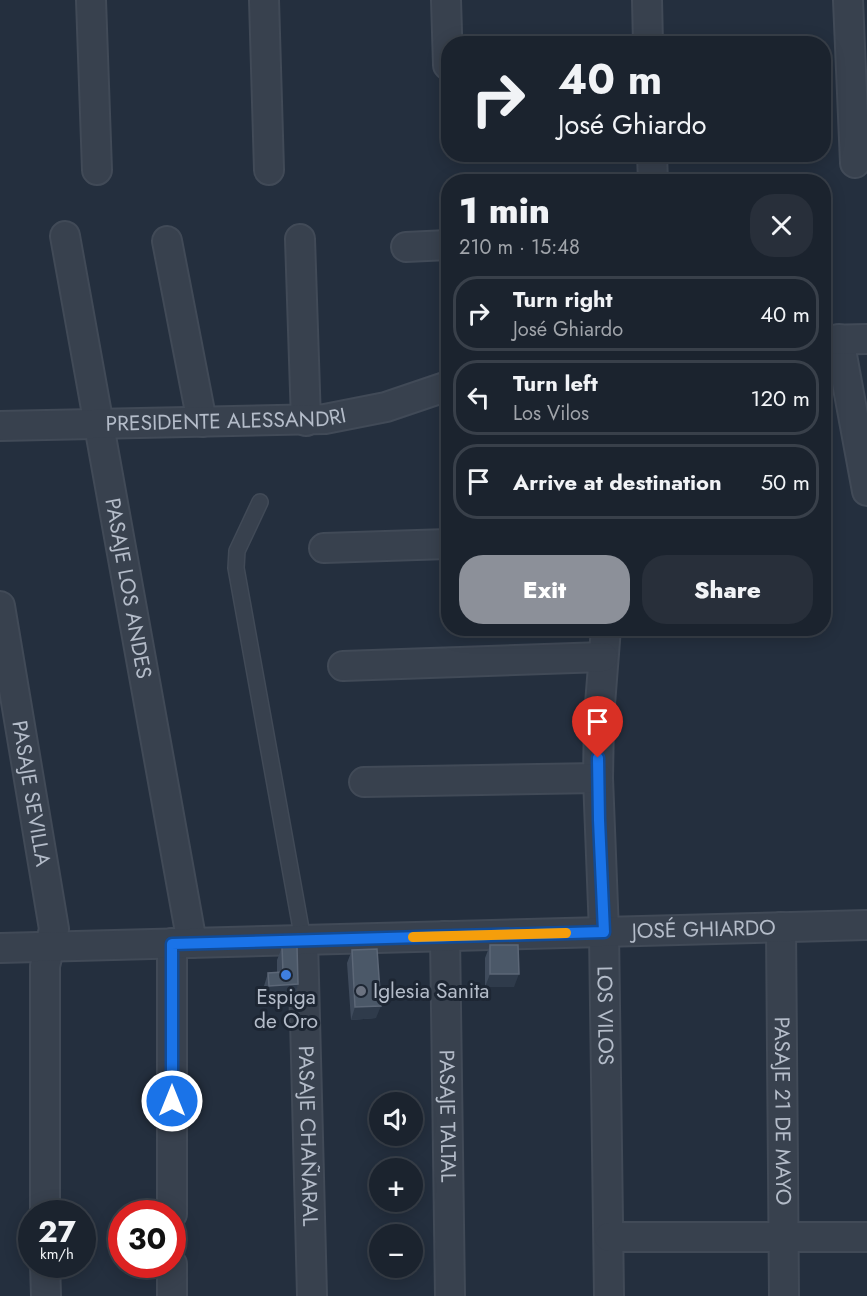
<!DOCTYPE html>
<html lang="en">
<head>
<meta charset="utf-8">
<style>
	body { margin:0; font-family:Jost,sans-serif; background:#282f3a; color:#f1f3f6; height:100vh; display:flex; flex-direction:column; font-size:22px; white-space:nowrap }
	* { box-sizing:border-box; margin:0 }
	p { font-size:20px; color:#a0a4aa }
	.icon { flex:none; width:33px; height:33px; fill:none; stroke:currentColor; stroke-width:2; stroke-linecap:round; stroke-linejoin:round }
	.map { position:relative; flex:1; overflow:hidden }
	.sheet { position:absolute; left:441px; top:174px; width:390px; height:462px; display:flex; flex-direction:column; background:#1b232e; border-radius:24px; box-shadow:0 3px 15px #0003,0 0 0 2px #39404a }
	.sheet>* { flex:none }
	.top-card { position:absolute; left:441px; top:36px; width:390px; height:126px; border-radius:24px; box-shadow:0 3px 15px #0003,0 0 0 2px #39404a; background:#1b232e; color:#f1f3f6; overflow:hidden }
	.buttons { position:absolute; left:369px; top:1092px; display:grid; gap:12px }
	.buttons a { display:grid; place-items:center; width:54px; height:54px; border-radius:50%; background:#1b232e; box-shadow:0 3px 15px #0003,0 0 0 2px #39404a; font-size:30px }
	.speed { position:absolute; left:18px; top:1200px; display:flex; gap:12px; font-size:30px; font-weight:700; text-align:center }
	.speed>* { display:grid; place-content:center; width:78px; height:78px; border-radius:50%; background:#1b232e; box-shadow:0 3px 15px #0003,0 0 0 2px #39404a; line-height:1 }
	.speed small { font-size:15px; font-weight:400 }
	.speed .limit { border:9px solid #d22; background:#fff; color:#111 }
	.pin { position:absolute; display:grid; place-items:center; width:51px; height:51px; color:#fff; margin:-62px -26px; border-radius:50% 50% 50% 0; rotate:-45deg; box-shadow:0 0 6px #0007 }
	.pin .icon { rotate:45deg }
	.me { position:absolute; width:66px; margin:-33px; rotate:0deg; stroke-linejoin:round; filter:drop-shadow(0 0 4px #0008) }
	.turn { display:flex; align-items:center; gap:21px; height:126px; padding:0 18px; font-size:27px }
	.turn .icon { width:78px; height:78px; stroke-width:2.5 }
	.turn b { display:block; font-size:42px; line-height:51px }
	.round { display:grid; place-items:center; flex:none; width:63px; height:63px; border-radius:24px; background:#282f3a }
	.summary { display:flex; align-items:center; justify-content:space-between; height:102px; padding:0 18px }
	h1 { font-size:36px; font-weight:800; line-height:45px }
	.cta { display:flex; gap:12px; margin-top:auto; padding:12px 18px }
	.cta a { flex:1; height:69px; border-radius:24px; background:#8c9099; color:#fff; font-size:24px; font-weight:800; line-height:69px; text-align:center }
	.cta a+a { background:#282f3a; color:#f1f3f6 }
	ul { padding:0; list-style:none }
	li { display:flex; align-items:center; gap:18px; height:75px; margin:0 12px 9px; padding:0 6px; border:3px solid #39404a; border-radius:24px }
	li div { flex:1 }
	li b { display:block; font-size:22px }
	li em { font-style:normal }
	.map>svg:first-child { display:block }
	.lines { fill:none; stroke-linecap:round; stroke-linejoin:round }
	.service-casing { stroke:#414a57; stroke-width:18 }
	.minor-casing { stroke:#414a57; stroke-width:32 }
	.service { stroke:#38414e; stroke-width:15 }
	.minor { stroke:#38414e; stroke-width:28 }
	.wall { fill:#3f4b5c }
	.shaded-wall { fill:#2f3b4b }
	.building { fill:#4b5868; stroke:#5c6777; stroke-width:1.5 }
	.route-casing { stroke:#114b97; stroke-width:15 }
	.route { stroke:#1a73e8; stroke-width:10 }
	.slow { stroke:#f59e0b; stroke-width:10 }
	.shop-dot { fill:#3f7fe0; stroke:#1d2633; stroke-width:2 }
	.worship-dot { fill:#6b7280; stroke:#1d2633; stroke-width:2 }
	.labels { text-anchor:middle; stroke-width:6; stroke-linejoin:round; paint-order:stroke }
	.street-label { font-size:21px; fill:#b4bcc9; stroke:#1d2633 }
	.poi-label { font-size:21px; fill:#b4bcc9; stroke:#1d2633; text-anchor:start }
</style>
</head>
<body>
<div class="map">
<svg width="867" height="1296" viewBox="0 0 867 1296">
	<rect width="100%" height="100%" fill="#242f3e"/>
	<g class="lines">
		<defs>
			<path id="service" d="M260,502L237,551L236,568L303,940"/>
			<g id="minor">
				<path d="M91,0L97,170"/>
				<path d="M264,0L269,170"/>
				<path d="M446,0L448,65"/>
				<path d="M647,0L648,44"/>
				<path d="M848,0L855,163"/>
				<path d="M652,154L653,182"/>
				<path id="s1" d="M65,236L192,943"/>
				<path d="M300,239L306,421"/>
				<path d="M167,241L202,422"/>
				<path d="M406,247L448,245"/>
				<path d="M839,339L867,491"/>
				<path d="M824,340L867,339"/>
				<path id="s2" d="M0,426L325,419L386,407L448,386"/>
				<path d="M324,548L448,544"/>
				<path id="s3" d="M0,606L54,929L45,966V1214"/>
				<path id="s4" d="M606,628L599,717L598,778L604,932L609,1296"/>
				<path d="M343,666L603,657"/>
				<path d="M364,782L598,778"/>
				<path id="s5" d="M781,927L784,1296"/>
				<path id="s6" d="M445,936L450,1296"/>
				<path id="s7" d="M303,940L312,1296"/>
				<path d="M172,943V1214"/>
				<path id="s8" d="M0,948L867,925"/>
				<path d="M609,1237H867"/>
				<path d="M45,1264L46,1296"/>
				<path d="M172,1264V1296"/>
			</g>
		</defs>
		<use href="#service" class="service-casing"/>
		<use href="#minor" class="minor-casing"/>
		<use href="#service" class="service"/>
		<use href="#minor" class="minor"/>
	</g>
	<path class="wall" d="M490,945L514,987H485V958Z
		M282,947L298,984L294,997L264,998V986L268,973L277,972V960Z
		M352,950L376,1018L351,1020L347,963Z"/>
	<path class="shaded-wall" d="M490,974H519L514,987H485Z
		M298,984L294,997L264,998L269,986Z
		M381,1006L376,1018L351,1020L355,1007Z"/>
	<path class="building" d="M490,945H518L519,974H490Z
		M297,946L298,984L269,986L268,973L283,972L282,947Z
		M377,949L381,1006L355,1007L352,950Z"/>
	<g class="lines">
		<defs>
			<path id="route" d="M172,1101V944L604,932L599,820L598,758"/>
		</defs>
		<use href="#route" class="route-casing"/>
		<use href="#route" class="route"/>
		<path class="slow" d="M413,937L566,933"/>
	</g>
	<circle class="shop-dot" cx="286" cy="975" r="6"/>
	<circle class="worship-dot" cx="361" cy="991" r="6"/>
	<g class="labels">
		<g class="street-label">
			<text dy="7" stroke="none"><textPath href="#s2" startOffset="226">PRESIDENTE ALESSANDRI</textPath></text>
			<text dy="7" stroke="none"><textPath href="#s1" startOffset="358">PASAJE LOS ANDES</textPath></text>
			<text dy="7" stroke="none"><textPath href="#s3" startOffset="190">PASAJE SEVILLA</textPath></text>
			<text dy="7" stroke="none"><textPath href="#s8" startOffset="704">JOSÉ GHIARDO</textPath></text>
			<text dy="7" stroke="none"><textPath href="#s4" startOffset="388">LOS VILOS</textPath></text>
			<text dy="7" stroke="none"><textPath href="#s5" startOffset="184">PASAJE 21 DE MAYO</textPath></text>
			<text dy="7" stroke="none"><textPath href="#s6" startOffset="180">PASAJE TALTAL</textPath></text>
			<text dy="7" stroke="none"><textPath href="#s7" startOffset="196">PASAJE CHAÑARAL</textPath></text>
		</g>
		<g class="poi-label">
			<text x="373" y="998">Iglesia Sanita</text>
			<text x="286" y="1004" text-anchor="middle">Espiga<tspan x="286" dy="24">de Oro</tspan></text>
		</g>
	</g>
</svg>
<div class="buttons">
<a><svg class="icon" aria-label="sound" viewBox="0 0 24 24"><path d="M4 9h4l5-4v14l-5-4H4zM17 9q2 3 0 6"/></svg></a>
<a>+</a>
<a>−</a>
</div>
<div class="speed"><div>27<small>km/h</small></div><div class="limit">30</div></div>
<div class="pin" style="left:598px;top:758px;background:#d93025"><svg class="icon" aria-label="arrive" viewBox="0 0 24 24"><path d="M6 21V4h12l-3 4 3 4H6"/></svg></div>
<svg class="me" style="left:172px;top:1101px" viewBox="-20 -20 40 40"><circle r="17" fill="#1a73e8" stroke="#fff" stroke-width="3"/><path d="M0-11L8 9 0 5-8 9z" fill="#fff"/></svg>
<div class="top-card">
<div class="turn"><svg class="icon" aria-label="right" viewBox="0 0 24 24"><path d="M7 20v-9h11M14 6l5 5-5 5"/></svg><div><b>40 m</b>José Ghiardo</div></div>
</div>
<section class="sheet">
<div class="summary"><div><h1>1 min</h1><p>210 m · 15:48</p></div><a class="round"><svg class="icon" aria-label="close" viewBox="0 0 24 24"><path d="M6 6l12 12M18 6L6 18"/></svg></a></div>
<ul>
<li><svg class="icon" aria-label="right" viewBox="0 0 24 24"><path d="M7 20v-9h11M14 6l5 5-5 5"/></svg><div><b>Turn right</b><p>José Ghiardo</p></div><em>40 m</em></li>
<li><svg class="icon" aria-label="left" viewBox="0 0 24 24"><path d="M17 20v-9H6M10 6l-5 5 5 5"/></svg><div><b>Turn left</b><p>Los Vilos</p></div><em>120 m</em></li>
<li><svg class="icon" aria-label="arrive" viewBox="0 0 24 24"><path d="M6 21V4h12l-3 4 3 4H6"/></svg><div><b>Arrive at destination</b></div><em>50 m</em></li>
</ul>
<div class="cta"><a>Exit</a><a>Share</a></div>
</section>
</div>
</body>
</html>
